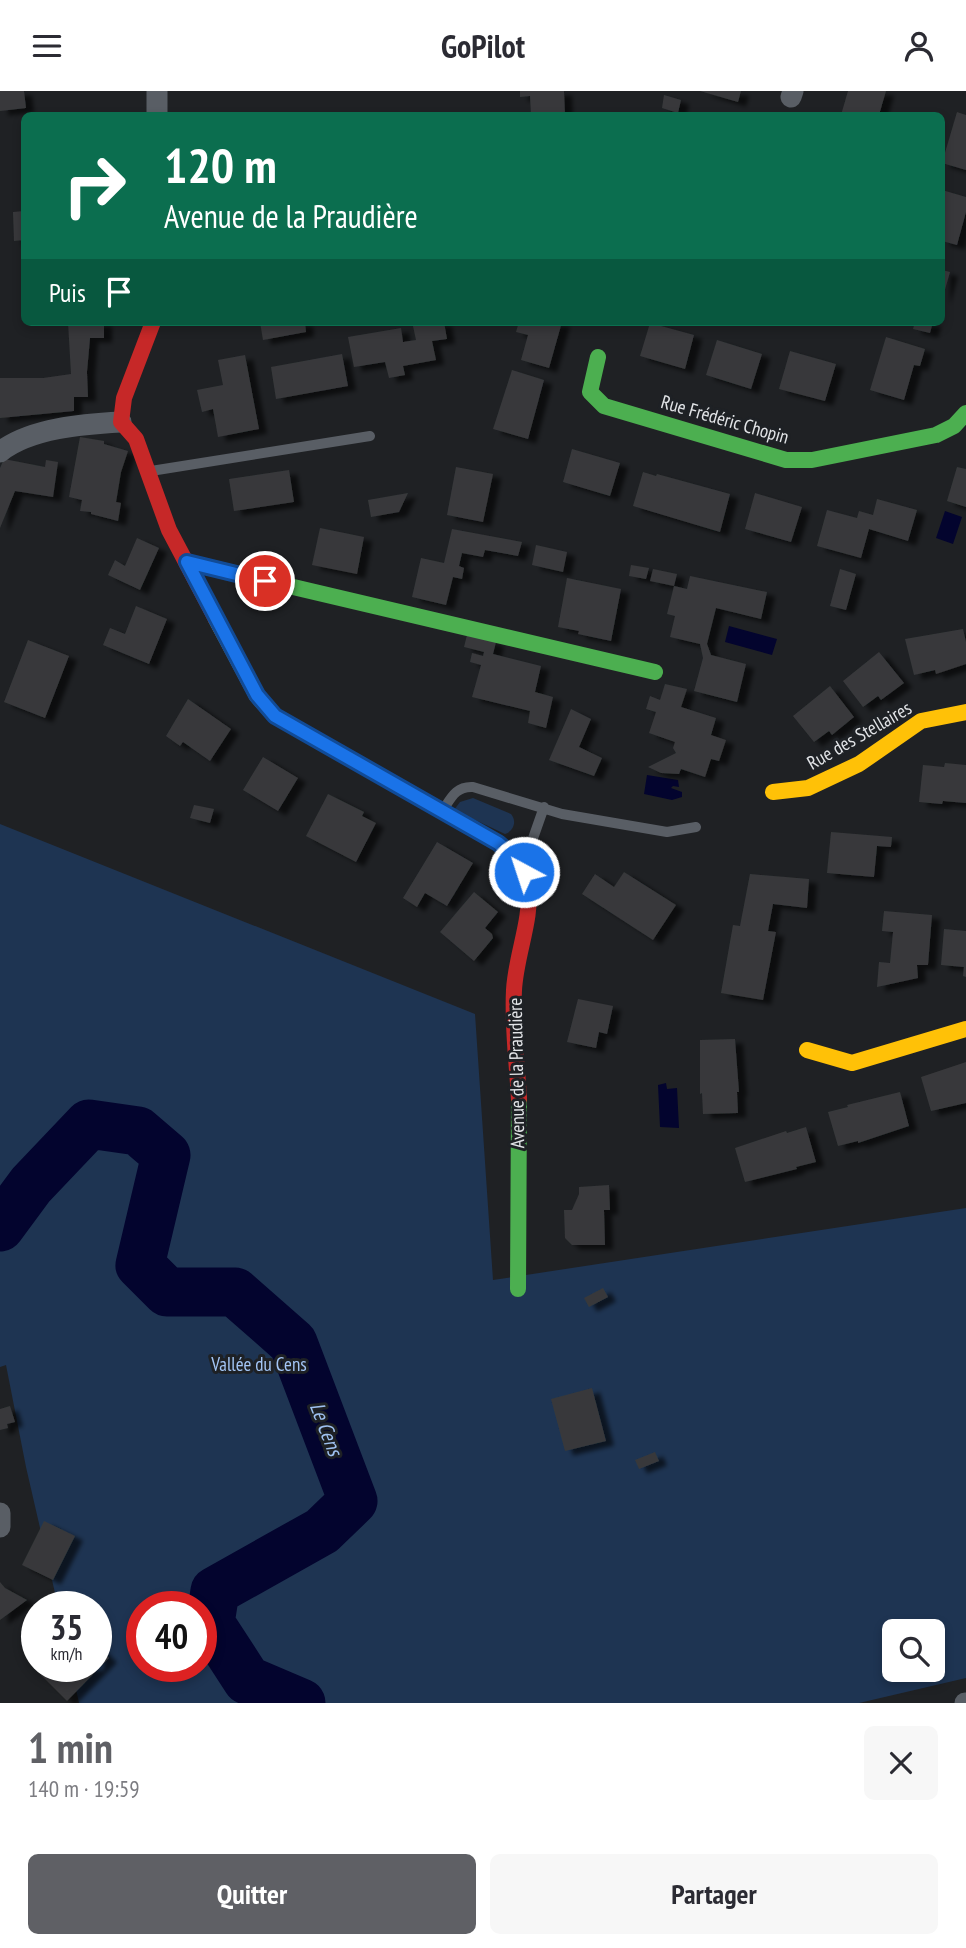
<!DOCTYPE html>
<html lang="fr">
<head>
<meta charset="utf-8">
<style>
	body { margin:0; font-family:"PT Sans Narrow",sans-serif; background:#f7f7f7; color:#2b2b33; height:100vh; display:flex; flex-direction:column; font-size:26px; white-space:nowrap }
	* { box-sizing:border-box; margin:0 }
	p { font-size:23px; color:#7c7c81 }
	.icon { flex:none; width:38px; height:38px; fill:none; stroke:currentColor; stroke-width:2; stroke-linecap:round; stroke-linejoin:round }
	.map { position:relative; height:1612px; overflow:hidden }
	.panel { display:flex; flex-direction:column; background:#fff; flex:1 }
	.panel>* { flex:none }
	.hud { position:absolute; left:21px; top:21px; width:924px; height:214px; border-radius:10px; box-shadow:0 4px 10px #0003; background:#0b6e4f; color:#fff; overflow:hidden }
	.buttons { position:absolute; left:882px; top:1528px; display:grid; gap:14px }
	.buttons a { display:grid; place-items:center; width:63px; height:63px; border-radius:10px; background:#fff; box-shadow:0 4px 10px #0003; font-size:35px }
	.speed { position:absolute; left:21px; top:1500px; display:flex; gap:14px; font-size:35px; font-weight:700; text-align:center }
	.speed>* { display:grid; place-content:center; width:91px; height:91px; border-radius:50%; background:#fff; box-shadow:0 4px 10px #0003; line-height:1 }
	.speed small { font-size:18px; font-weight:400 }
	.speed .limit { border:10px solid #d22; background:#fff; color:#111 }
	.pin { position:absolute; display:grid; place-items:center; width:60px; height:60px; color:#fff; margin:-30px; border:4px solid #fff; border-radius:50%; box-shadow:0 2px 7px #0007 }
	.me { position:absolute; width:77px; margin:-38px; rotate:320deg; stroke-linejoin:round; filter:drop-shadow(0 0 5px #0008) }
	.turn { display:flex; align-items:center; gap:24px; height:147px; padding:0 28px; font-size:32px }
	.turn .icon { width:91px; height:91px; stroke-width:2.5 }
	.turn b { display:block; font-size:49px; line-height:60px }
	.then { display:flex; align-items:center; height:66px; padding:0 28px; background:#0003; gap:14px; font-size:26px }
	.round { display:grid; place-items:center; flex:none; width:74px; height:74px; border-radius:10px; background:#f7f7f7 }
	.headline { display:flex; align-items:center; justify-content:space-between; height:119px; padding:0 28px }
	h1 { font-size:42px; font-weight:700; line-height:52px; color:#5f6065 }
	.action { display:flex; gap:14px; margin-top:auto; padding:14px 28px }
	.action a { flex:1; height:80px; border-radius:10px; background:#5f6065; color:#fff; font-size:28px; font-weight:700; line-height:80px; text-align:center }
	.action a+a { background:#f7f7f7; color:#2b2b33 }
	header { display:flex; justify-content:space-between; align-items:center; height:91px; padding:0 28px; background:#fff; font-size:32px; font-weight:700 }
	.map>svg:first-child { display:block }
	.green { fill:#1e3452; fill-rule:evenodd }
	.water { fill:#03042e }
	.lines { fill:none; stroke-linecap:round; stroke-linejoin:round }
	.river { stroke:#03042e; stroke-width:49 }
	.building { fill:#37393b; filter:url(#shadow) }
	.lane { stroke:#595e65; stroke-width:10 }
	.street { stroke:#595e65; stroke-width:21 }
	.fast { stroke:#4caf50; stroke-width:16 }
	.slow { stroke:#ffc107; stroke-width:16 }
	.jam { stroke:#c62828; stroke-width:16 }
	.route-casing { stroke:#114b97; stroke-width:18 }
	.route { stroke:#1a73e8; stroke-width:12 }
	.labels { text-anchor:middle; stroke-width:6; stroke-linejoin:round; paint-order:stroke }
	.street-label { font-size:19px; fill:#e2e4e7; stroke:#1e2125 }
	.park-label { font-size:19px; fill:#a3c5f5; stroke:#1e2125 }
	.water-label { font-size:21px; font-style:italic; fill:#9fc1f0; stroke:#1e2125 }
</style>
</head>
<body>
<header><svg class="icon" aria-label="menu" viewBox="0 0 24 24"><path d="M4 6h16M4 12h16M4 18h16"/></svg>GoPilot<svg class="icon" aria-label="person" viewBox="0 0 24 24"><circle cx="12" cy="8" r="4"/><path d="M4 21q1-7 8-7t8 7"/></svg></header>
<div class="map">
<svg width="966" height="1612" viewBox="0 0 966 1612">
	<defs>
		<filter id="shadow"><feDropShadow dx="8" dy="4.5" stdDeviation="2" flood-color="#0009"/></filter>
	</defs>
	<rect width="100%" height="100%" fill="#1f2124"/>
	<path class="green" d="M473,707L511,723C517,730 514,740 505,743L454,719L460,711Z
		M0,733L475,923L493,1189L966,1117V1587L859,1612H79L71,1575H96V1516L58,1515L26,1376L6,1274L0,1276ZM142,1516H201V1575H142ZM894,1540H933V1578H894Z"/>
	<path class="water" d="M945,420L962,426L953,453L936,447Z
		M729,535L777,548L772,564L725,551Z
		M647,684L678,689L679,696L673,695L671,697L682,701V706L672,709L644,703Z
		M666,992L667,998L677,997L679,1037L660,1036L658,994Z"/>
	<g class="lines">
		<path class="river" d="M0,1136L31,1094L89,1033L138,1040L166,1064L140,1174L167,1201H235L293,1252L353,1410L322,1440L215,1500L210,1532L247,1589L301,1612"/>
	</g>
	<path class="building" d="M0,0H24L26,17L0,20Z
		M520,0H564L565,24H531L530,5L520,6Z
		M700,0H741L738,11Z
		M848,0H886L879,24H841Z
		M664,4L681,9L678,22L662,17Z
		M957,21L966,24V79L942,72Z
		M942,99L966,106V121L957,154L942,150Z
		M24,120V149L14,150L13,121Z
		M942,179L950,181L942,209Z
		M68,231H104V247H90L87,281L88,306H74V320L0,327V287H43L71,283Z
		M260,231H305L306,241L263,249Z
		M436,231H444L447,248L432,250L436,269L403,275L405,284L389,287L385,271L354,276L348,246L401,237L403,251L416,249L413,235Z
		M519,231H562L549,277L521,269L528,244L516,241Z
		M915,231H933L930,242L913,238Z
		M650,232L694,244L685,278L640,265Z
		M886,246L925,258L920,275L914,274L904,309L870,299Z
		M717,249L762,263L751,298L706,284Z
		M790,260L836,273L825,310L779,298Z
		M342,263L348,295L276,308L271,276Z
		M245,264L259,338L218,346L213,318L202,321L197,299L223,294L218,269Z
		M512,279L544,289L528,348L493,338Z
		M80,346L104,350V353L128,360L121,381L116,411L121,412L118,430L91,423V421L80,420L82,409L69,406Z
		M572,358L620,372L610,405L563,391Z
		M4,368L45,376L46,369L58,371L53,406L15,400L0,437V377Z
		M456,376L493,383L483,431L447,424Z
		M957,376L966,378V416L947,410Z
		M289,379L294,411L234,420L229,388Z
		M643,381L656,385L657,383L730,403L720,441L633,415Z
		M408,402L399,421L371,426L368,409Z
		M755,402L802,416L791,451L745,438Z
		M877,408L917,419L908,450L869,438L861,467L817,455L827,419L857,427L859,420L873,424Z
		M320,437L364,446L357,483L312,474Z
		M452,438L522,451L518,465L485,459L483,466L462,462L459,475L464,477L462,488L453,486L446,514L412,506L421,467L444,472Z
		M137,447L159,457L140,499L108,484L115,469L125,475Z
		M536,454L567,461L563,481L532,474Z
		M631,474L649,477L646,488L629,485Z
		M653,478L677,483L674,495L687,498L690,485L767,501L761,528L716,517L707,553L711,564L746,573L737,611L694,600L703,567L700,553L670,546L675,525L667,523L674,495L650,490Z
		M840,478L856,483L846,519L830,515Z
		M567,487L621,498L611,550L578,543L579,540L558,536Z
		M136,515L167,528L149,573L103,554L110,537L125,543Z
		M963,538L966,551V573L936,583L935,579L914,584L905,548Z
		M467,544L496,551L493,563L541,575L535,601L553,606L546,637L528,632L530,620L472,606L481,574L470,571L472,562L483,565L484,561L464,556Z
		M28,549L69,565L45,627L4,611Z
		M879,561L904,592L881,609L878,605L863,616L843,590Z
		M665,593L687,598L681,616L716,627L711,644L726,649L719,670L711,668L705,686L681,678L679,683L661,682L648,676L676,662L673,657L675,651L649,642L656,621L646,618L650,605L660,609Z
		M830,595L854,626L832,644L829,640L814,651L793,625Z
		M188,608L231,638L210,670L183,651L180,655L166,645Z
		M571,618L591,628L579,656L602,667L594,685L549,669Z
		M263,666L298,687L278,720L243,699Z
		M945,672L966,674V712L943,710L942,713L919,711L923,674L944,676Z
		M328,703L364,721L362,725L376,732L356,771L306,745Z
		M194,714L214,718L210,732L190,727Z
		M831,741L892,746L891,756L877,755L874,786L827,782Z
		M437,751L473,772L447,815L425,802L417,816L403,807Z
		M624,781L676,814L653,849L582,803L595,783L614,796Z
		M750,783L809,788L807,817L773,813L768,840L776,841L763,909L721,902L733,834L740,835Z
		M474,801L498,821L485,837L492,843L493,847L474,870L440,841Z
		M884,820L932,824L928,874H917L918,887L877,896L879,871L890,872L893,841L882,840Z
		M944,838L966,840V886L963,885L964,876L941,874Z
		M578,908L613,915L607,943L599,941L596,957L567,951Z
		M735,948L739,1001H737L738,1022L703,1023L702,1002L700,1003V949Z
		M966,971V1012L931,1020L921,986Z
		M900,1001L909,1035L858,1052V1050L838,1055L828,1021L848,1016L847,1014Z
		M806,1036L816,1071L796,1076L797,1078L745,1091L735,1057L786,1040L787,1042Z
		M609,1094L610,1119H604L605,1154H572L565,1147L564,1119H572L579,1103V1096Z
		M603,1197L608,1206L589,1216L584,1207Z
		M592,1297L606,1350L565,1360L551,1308Z
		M10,1315L15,1331L7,1333L8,1337L0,1339V1318Z
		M655,1361L659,1370L639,1378L635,1369Z
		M44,1430L75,1445L53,1489L22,1474Z
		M0,1491L5,1497L27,1509L0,1529Z
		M96,1554L109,1567L67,1610L41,1584L50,1575H96Z"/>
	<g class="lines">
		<path class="lane" d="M151,380L370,345
			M443,719C451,707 456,695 473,696L562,723L667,741L696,736
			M524,773L544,716"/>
		<path class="street" d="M791,6L793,0
			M157,24V0
			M0,361C30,337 84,333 121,331
			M0,1422V1436
			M965,1612H966"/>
		<path class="fast" d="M598,266L590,301L604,315L786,369H812L936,344L954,335L966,322
			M187,471L655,581
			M518,1198L519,1008"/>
		<path class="slow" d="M216,528L257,605L275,625L491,748
			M773,701L808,697L859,673L921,630L966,621
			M807,959L852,972L966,938"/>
		<path class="jam" d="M153,231L124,307L121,331L136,348L169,439L216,528
			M491,748C557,785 517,843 514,899C512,936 517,971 519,1008"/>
	</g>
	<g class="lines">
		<defs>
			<path id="route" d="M265,490L187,471L257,604L275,625L498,752L514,765L524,781"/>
		</defs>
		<use href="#route" class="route-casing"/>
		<use href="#route" class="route"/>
	</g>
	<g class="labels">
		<g class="street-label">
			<text transform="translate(725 328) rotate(16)" y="7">Rue Frédéric Chopin</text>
			<text transform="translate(859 644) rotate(-30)" y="7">Rue des Stellaires</text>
			<text transform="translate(516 982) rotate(-91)" y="7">Avenue de la Praudière</text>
		</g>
		<g class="park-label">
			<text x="259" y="1280">Vallée du Cens</text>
		</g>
		<g class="water-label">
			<text transform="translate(326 1338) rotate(69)" y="7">Le Cens</text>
		</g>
	</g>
</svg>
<div class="buttons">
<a><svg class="icon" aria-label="search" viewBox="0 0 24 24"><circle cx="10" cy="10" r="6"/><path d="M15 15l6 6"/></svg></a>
</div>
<div class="speed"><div>35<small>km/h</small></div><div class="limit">40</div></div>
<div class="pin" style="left:265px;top:490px;background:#d93025"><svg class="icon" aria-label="arrive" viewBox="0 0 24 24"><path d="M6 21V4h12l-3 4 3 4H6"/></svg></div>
<svg class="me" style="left:524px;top:781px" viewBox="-20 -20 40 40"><circle r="17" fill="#1a73e8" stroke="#fff" stroke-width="3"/><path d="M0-11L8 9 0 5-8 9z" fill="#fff"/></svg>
<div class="hud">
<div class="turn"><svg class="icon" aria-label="right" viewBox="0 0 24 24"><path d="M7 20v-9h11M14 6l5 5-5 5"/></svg><div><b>120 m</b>Avenue de la Praudière</div></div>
<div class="then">Puis<svg class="icon" aria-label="arrive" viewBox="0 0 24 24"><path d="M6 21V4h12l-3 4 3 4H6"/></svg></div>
</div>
</div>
<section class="panel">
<div class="headline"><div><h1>1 min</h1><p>140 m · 19:59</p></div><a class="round"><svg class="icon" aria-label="close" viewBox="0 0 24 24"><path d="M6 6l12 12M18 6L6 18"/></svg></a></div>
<div class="action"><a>Quitter</a><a>Partager</a></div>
</section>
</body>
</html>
